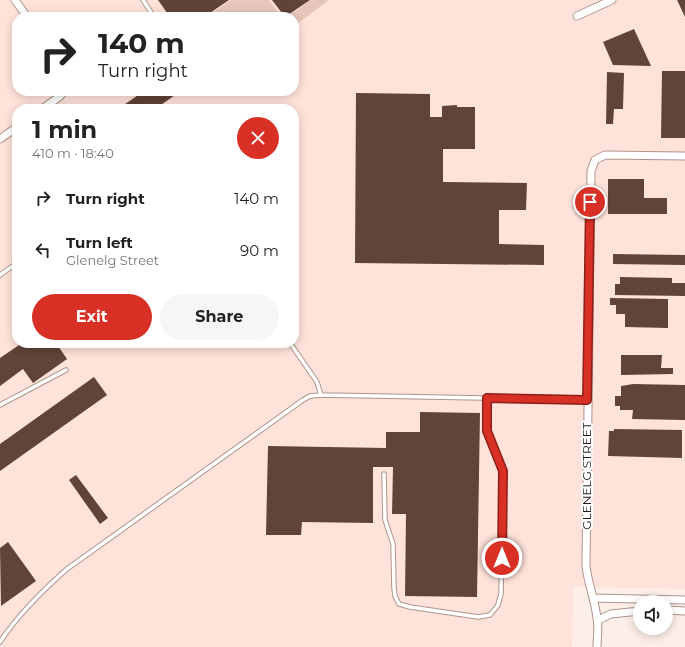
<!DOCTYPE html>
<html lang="en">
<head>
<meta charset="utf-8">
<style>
	body { margin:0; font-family:Montserrat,sans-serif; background:#f6f6f6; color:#222; height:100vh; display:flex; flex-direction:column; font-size:15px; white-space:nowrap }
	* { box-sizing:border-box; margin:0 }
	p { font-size:13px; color:#767676 }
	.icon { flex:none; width:22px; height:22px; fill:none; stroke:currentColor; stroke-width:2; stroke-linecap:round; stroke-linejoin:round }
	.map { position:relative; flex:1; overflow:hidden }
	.details { position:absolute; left:12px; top:104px; width:287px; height:244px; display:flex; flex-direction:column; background:#fff; border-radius:16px; box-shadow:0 2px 10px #0003 }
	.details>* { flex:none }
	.guide { position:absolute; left:12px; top:12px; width:287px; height:84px; border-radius:16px; box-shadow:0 2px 10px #0003; background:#fff; color:#222; overflow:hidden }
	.tools { position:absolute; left:633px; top:595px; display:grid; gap:8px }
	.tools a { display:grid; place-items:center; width:40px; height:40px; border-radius:50%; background:#fff; box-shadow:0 2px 10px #0003; font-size:20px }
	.pin { position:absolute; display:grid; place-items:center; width:34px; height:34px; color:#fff; margin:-17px; border:2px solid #fff; border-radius:50%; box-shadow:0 1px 4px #0007 }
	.me { position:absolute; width:44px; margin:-22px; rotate:0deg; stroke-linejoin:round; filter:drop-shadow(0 0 3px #0008) }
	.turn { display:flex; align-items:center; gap:14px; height:84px; padding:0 20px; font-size:18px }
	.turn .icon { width:52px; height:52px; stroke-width:2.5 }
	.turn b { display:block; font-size:28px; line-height:34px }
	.round { display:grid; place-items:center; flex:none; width:42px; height:42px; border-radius:21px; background:#f6f6f6 }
	.overview { display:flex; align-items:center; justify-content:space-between; height:68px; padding:0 20px }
	h1 { font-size:24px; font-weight:700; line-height:30px }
	.cta { display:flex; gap:8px; margin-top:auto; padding:8px 20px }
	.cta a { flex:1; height:46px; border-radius:24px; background:#d93025; color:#fff; font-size:16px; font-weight:700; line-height:46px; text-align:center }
	.cta a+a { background:#f6f6f6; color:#222 }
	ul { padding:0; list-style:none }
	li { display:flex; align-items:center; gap:12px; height:52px; padding:0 20px }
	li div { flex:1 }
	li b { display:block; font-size:15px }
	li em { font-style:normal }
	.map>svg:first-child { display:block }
	.built { fill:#ffe3da; fill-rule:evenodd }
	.green { fill:#e6c6bb }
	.building { fill:#604339 }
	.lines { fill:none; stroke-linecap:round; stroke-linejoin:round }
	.service-casing { stroke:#ad958c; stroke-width:5.5 }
	.minor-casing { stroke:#ad958c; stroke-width:9 }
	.service { stroke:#fff; stroke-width:3.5 }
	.minor { stroke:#fff; stroke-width:7 }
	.route-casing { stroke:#8d1f18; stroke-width:10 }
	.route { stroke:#d93025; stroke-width:7 }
	.labels { text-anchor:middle; stroke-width:4; stroke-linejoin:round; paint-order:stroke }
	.street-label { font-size:12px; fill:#231a17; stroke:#fff }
</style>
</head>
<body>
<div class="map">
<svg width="685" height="647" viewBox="0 0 685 647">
	<rect width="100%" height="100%" fill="#fdeee8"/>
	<path class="built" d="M0,0H685V589L573,587L572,647H0ZM17,17H294V91H17ZM17,109H294V343H17Z"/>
	<path class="green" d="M231,0H269L282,17H214L212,13Z
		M311,0H329L294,26V17H287Z"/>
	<path class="building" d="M158,0H229L210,13L213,17H170Z
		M272,0H310L285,17Z
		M677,0H685V17Z
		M634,29L651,66L613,65L603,42Z
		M662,71H685V138H661Z
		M607,72L624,73L623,109H614L613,124H606Z
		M144,91H181L155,109H118Z
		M356,93L430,94V117H442V106L457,105V107H475V149H443V182L527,183L526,210H499V244L544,245V265L355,263Z
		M608,179H644V198H667V214H608Z
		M613,254L685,255V265L613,264Z
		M620,277L672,278V283H685V296L615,295V284H620Z
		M610,298L668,299V328L625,327V314H616V305H610Z
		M22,343H56L67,359L33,383L23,369L0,386V358Z
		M621,355H662L661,368H673V374L621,375Z
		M94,377L107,395L0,471V444Z
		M633,384L685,385V420L632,419L633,410H620V406H615V396H621V386Z
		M420,412L480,413L477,597L405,596L406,514H392L393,467H373V523L302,522L301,535H266L268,446L386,448V432H420Z
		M614,429L682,430V458L608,456L609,431H614Z
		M76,475L108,518L100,524L69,480Z
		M8,542L36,581L1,606L0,548Z"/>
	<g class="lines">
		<defs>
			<path id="service" d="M143,0L154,17
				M0,275L17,263
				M321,395L587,400
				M0,405L66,370
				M384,474L385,520L393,544L394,588L395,596L399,604L410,607L478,617L490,615L498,605L501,594L503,471L487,431V398
				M0,642C18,615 43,590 67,569L303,400L310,396L321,395L317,382L290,343"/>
			<path id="minor" d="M15,0L27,17
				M577,16L612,0
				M42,109L59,97L64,91
				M0,139L17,127
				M593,598L685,600
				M666,610L685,611
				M598,620L611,614L640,611
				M597,647C597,638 599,628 597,618C595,600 588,584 586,566L591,171L595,160L605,155L685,156"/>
		</defs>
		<use href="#service" class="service-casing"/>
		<use href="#minor" class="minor-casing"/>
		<use href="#service" class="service"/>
		<use href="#minor" class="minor"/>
	</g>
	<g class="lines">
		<defs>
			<path id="route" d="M502,558L503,471L487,431V398L587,400L590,202"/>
		</defs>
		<use href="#route" class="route-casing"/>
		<use href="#route" class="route"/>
	</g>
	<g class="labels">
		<g class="street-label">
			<text transform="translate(587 476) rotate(-90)" y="4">GLENELG STREET</text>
		</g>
	</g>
</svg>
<div class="tools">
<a><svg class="icon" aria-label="sound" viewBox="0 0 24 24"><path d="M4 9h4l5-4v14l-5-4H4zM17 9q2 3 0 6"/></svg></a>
</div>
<div class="pin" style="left:590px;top:202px;background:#d93025"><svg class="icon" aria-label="arrive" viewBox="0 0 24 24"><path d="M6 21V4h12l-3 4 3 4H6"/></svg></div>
<svg class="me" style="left:502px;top:558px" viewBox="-20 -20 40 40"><circle r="17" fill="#d93025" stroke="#fff" stroke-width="3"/><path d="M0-11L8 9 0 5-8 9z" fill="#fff"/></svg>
<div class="guide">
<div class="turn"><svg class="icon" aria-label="right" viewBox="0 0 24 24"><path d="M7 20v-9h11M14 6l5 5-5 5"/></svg><div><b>140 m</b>Turn right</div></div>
</div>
<section class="details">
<div class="overview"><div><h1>1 min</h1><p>410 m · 18:40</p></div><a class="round" style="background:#d93025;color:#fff"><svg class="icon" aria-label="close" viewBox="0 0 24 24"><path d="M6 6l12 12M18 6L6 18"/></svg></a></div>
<ul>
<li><svg class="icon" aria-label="right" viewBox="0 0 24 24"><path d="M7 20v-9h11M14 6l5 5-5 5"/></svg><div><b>Turn right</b></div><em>140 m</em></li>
<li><svg class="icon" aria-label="left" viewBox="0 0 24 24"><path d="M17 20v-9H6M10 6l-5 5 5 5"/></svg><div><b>Turn left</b><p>Glenelg Street</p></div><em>90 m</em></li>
</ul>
<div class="cta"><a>Exit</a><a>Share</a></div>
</section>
</div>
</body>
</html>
